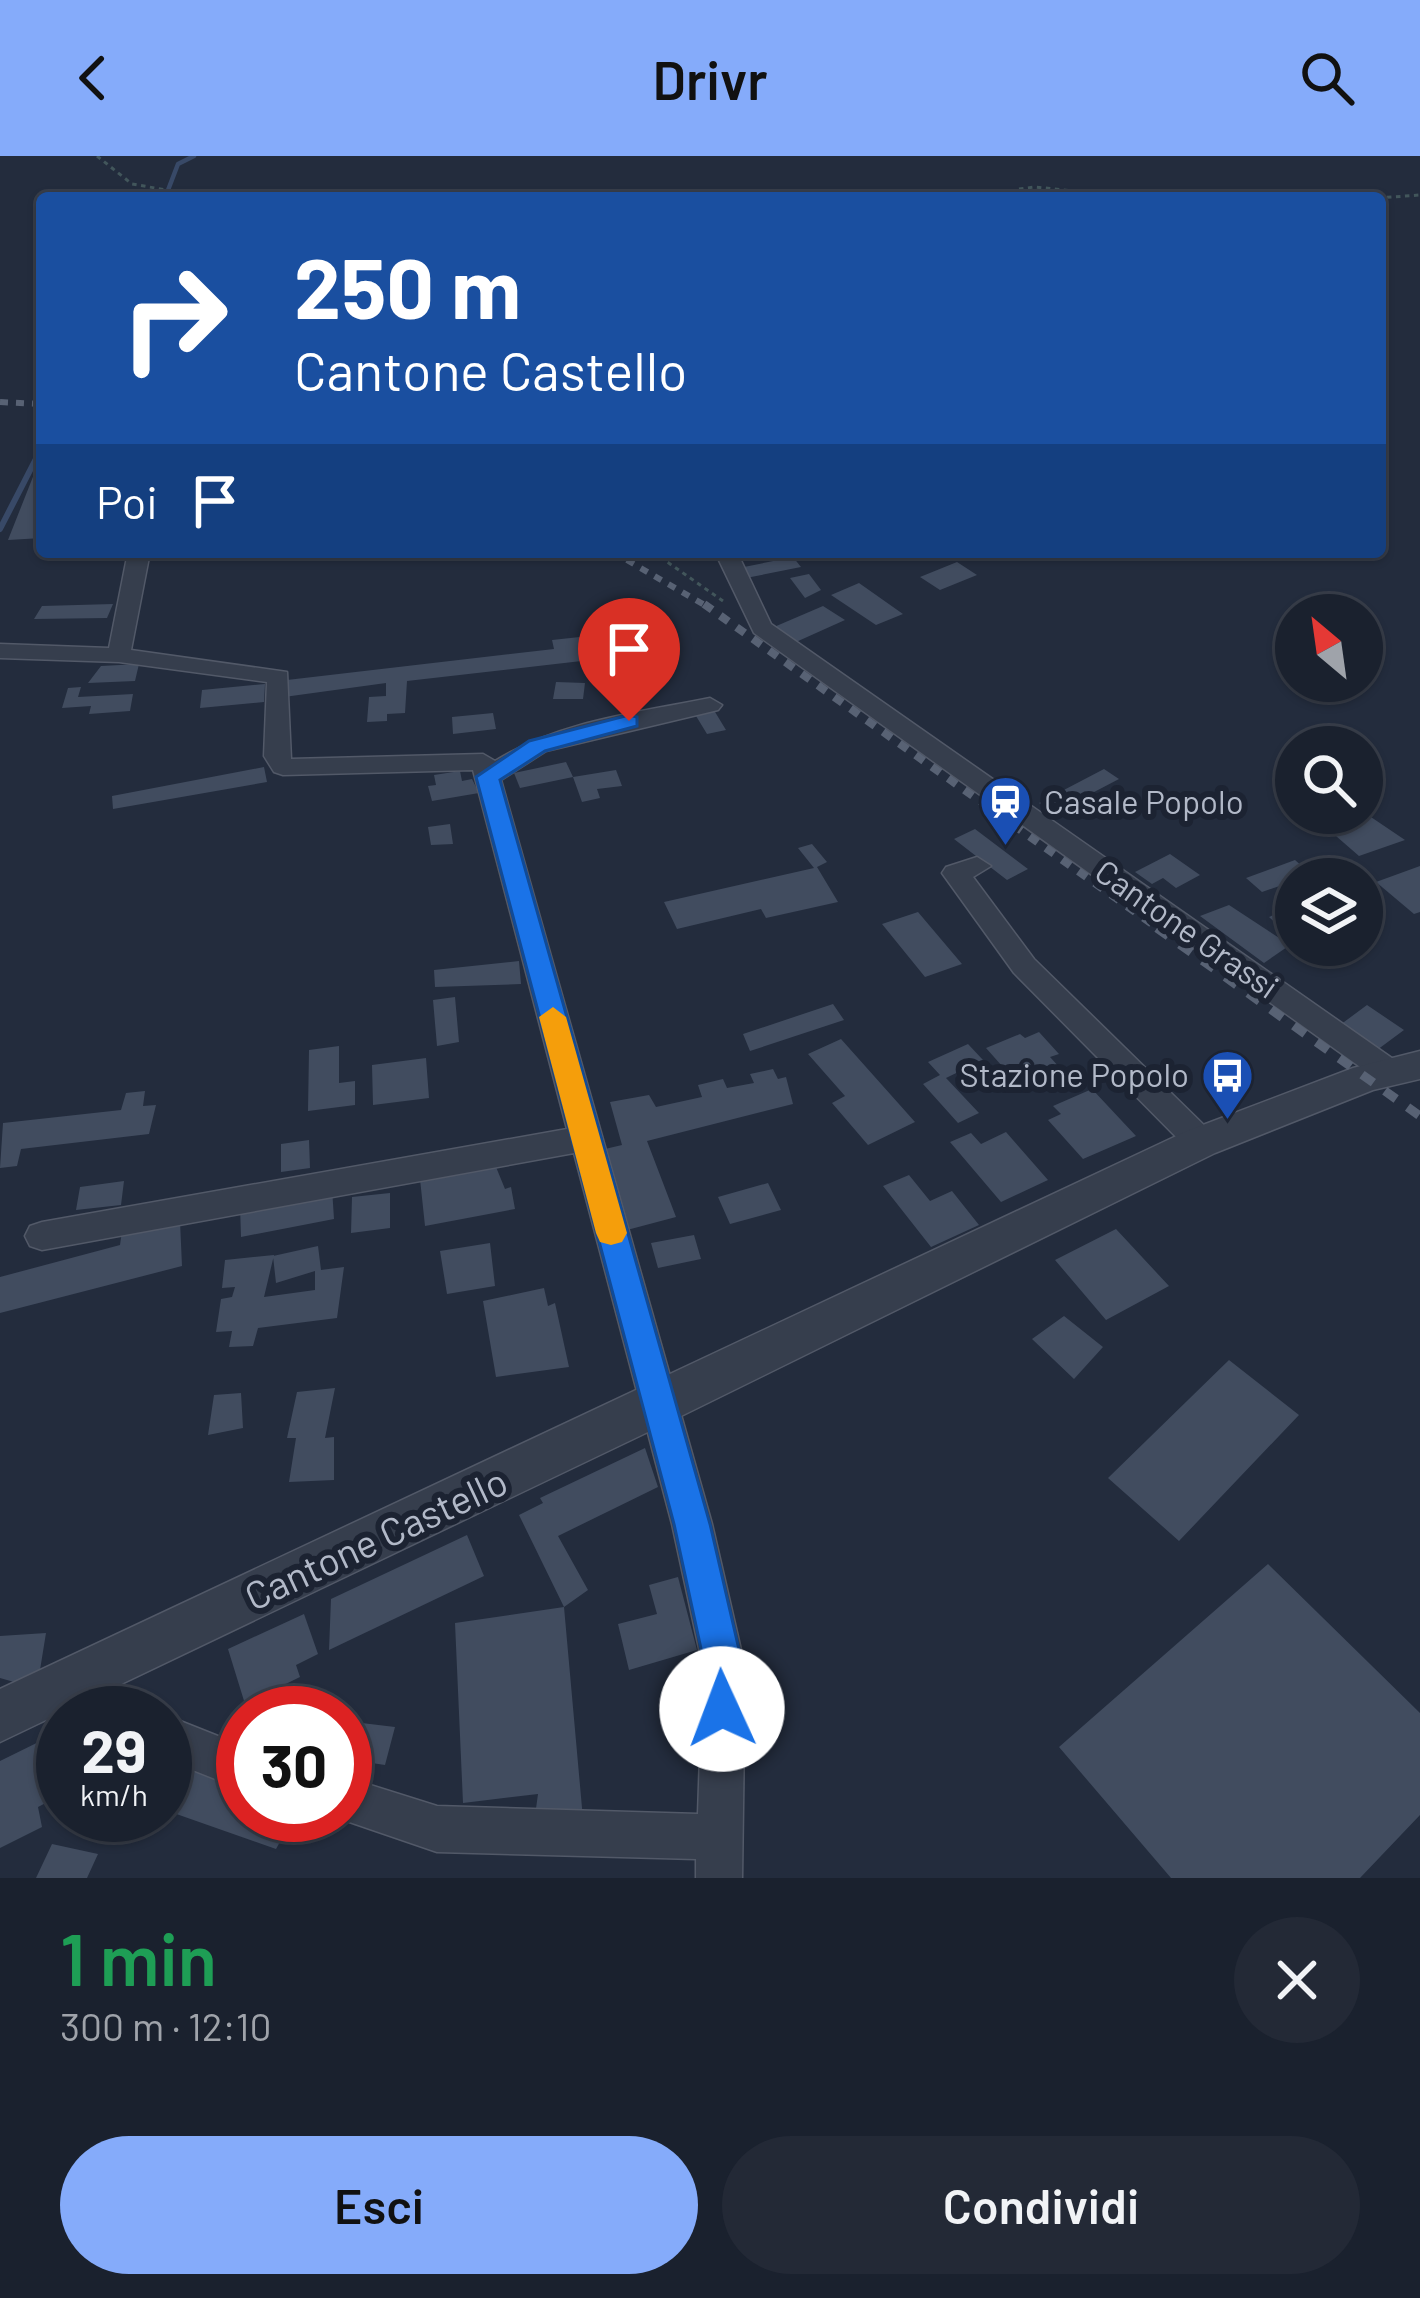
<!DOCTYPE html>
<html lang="it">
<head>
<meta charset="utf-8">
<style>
	body { margin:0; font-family:Barlow,sans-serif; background:#232936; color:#f1f3f6; height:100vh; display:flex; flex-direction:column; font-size:45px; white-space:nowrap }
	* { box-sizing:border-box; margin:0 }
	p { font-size:39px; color:#9fa3aa }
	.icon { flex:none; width:66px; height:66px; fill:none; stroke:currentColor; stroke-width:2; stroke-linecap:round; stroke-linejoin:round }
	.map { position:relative; height:1722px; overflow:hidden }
	.side { display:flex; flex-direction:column; background:#1a212e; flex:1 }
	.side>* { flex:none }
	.top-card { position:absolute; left:36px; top:36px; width:1350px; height:366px; border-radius:12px; box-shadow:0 3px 9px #0004,0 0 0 3px #383e4a; background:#1a4fa0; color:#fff; overflow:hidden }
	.needle { width:78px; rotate:331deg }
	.fabs { position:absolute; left:1275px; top:438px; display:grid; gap:24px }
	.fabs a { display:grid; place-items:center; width:108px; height:108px; border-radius:50%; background:#1a212e; box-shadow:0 3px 9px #0004,0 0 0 3px #383e4a; font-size:60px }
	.speed { position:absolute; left:36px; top:1530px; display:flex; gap:24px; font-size:60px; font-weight:700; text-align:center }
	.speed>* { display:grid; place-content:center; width:156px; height:156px; border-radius:50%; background:#1a212e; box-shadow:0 3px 9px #0004,0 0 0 3px #383e4a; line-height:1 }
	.speed small { font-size:30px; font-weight:400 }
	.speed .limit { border:18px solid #d22; background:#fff; color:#111 }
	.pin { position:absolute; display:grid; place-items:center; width:102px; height:102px; color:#fff; margin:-123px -51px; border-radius:50% 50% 50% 0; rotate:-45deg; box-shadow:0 0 12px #0007 }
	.pin .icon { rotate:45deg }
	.me { position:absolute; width:132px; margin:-66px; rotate:358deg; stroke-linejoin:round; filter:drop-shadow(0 0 9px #0008) }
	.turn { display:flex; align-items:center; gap:42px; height:252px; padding:0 60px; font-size:54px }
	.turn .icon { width:156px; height:156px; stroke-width:2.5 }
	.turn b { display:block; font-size:84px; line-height:102px }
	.then { display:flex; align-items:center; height:114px; padding:0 60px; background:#0003; gap:24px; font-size:45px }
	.round { display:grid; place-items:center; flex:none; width:126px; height:126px; border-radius:63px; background:#232936 }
	.overview { display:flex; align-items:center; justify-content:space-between; height:204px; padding:0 60px }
	h1 { font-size:72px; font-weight:600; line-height:90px; color:#1e9e55 }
	.button { display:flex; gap:24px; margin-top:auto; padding:24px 60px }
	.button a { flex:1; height:138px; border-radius:72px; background:#85abfa; color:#111; font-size:48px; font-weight:600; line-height:138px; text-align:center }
	.button a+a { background:#232936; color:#f1f3f6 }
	header { display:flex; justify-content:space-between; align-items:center; height:156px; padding:0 60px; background:#85abfa; color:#111; font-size:54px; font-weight:600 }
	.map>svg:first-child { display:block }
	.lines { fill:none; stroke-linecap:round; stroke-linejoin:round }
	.stream-far1 { stroke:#384967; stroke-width:4.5 }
	.stream { stroke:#384967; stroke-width:6 }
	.building { fill:#414c5f }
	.minor-casing { stroke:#525968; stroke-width:3 }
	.tertiary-casing { stroke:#525968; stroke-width:3 }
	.path { stroke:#42565b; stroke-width:3; stroke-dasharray:4.5 4.5; stroke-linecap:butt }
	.minor { fill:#363e4d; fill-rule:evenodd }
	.tertiary { fill:#363e4d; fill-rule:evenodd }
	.rail-far2 { stroke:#586274; stroke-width:6; stroke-dasharray:8 8; stroke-linecap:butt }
	.rail-far1 { stroke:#586274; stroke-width:8; stroke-dasharray:10 10; stroke-linecap:butt }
	.rail { stroke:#586274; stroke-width:9; stroke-dasharray:14 14; stroke-linecap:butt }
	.route { fill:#1a73e8; stroke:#114b97; stroke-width:3 }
	.slow { fill:#f59e0b }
	.labels { text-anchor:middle; stroke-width:12; stroke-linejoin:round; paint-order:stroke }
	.poi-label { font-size:33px; fill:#b2b9c8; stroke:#1c2332; text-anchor:start }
	.street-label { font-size:33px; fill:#b2b9c8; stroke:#1c2332 }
	.near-street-label { font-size:39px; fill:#b2b9c8; stroke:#1c2332 }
</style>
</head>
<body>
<header><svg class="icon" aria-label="back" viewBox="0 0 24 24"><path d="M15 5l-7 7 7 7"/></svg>Drivr<svg class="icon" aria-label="search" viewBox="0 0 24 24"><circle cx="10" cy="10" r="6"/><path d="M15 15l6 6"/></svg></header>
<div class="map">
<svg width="1420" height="1722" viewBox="0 0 1420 1722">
	<rect width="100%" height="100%" fill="#232c3d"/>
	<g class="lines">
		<path class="stream-far1" d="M165,42L178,8L194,0"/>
		<path class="stream" d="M0,373L42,291"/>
	</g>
	<path class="building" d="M42,298V382L8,384Z
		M793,401L801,411L746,422L739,412Z
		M957,406L977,419L940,434L920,421Z
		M809,418L821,434L805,442L790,422Z
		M859,427L903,458L876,469L831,439Z
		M113,448L107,462L34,463L42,450Z
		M823,450L845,464L796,486L774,471Z
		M589,480L591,488L663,480L668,495L407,525L405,557L387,558V565L367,566L369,541L386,540V527L284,541L287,524L554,493L552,484Z
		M139,508L135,525L88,527L101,510Z
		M622,511L631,518L644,540L624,544L611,513Z
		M556,526L585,527L583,543H553Z
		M265,528L264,546L200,552L202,534Z
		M81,531L78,541L133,538L130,555L89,558L91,550L62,552L68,532Z
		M712,551L726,574L707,578L693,555Z
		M493,557L496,573L453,578L452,561Z
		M566,606L573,621L520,632L514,617Z
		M264,611L267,626L113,653L112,640Z
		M1104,613L1119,623L1054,657L1039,647Z
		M616,614L622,630L597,633L600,642L582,646L573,621Z
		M460,615L462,625L472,623L479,637L432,645L428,630L436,629L434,619Z
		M1351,657H1365L1405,684L1359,700L1321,667Z
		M450,668L453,688L431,689L428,671Z
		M975,673L1028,713L1007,724L954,683Z
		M812,688L827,706L817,711L838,746L766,762L761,753L677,773L664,746L814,712L798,692Z
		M1170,698L1200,719L1176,732L1163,722L1152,728L1135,716Z
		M1295,704L1312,719L1262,736L1246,722Z
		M1420,710V756L1414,758L1376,726Z
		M1229,749L1290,789L1264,807L1200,760Z
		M1292,751L1296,755L1293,782L1269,761Z
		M918,756L962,808L925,821L882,768Z
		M519,805L521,828L435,831L434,814Z
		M455,841L459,886L437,890L433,844Z
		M833,848L844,864L750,895L743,878Z
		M1367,849L1404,874L1377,894L1340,869Z
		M1039,876L1059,898L1050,901L1060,912L1019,929L986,892L1020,878L1025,882Z
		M841,883L915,966L868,989L832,947L845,940L808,898Z
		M968,888L983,904L946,922L979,957L958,967L923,928L940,919L928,906Z
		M339,890V927L355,925V949L308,955L309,894Z
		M426,902L429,942L373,949L372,909Z
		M773,913L778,923L786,921L793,948L647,985L676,1061L627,1074L605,993L622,989L610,946L649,939L656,951L702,941L698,929L723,923L727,932L754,927L750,918Z
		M1092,933L1136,980L1083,1003L1048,964L1061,958L1053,950Z
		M145,935L143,950L156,949L149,978L21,993L17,1010L0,1012L3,967L121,954L126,937Z
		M1006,976L1048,1024L1001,1046L950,986L971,977L981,988Z
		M309,984L310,1012L281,1016V988Z
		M496,1011L505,1033L511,1031L515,1053L425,1070L420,1023Z
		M909,1019L930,1045L952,1035L979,1069L931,1091L883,1030Z
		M124,1025L121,1049L76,1054L80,1031Z
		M768,1027L781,1054L730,1068L718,1041Z
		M332,1032L334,1063L241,1081L240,1049Z
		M390,1037V1072L351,1077L352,1041Z
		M180,1065L182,1110L0,1157V1121L120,1089L122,1075Z
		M1116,1073L1169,1130L1106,1164L1055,1104Z
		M694,1079L701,1103L658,1112L651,1087Z
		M490,1087L495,1130L447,1138L440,1095Z
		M318,1090L321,1114L344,1111L337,1162L258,1172L253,1190L229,1191L232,1175L216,1176L221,1143L232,1141L235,1131L222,1132L225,1104L274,1099L264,1141L315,1134V1115L276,1127L273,1100Z
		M544,1132L548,1150L555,1147L569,1211L496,1221L483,1145Z
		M1064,1160L1103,1191L1074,1223L1032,1183Z
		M1229,1204L1299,1259L1179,1385L1108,1322Z
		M335,1232L325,1282L334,1281V1324L289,1326L296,1282H287L297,1236Z
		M241,1237L243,1272L208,1279L214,1239Z
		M645,1292L658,1331L558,1380L588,1434L564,1451L519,1359L543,1347L540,1342Z
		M467,1379L484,1420L329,1494L331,1443Z
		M1268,1408L1420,1557V1659L1360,1722H1171L1059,1591Z
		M678,1421L697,1494L629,1514L618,1468L657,1458L649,1429Z
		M564,1451L583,1663L535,1660L538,1638L463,1647L455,1467Z
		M304,1458L318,1498L296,1509L300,1521L245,1548L228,1493Z
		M46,1477L40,1514L21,1528L0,1522V1480Z
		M345,1565L395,1571L385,1609L345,1603Z
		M63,1574V1638L38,1651L42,1671L0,1692V1605Z
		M165,1603L243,1629V1659H295L276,1693L165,1654Z
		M52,1688L98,1698L87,1722H36Z"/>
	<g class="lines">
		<defs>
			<path id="minor" d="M128,396H150L131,494L287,516L291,603L483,598L495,605C560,565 636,557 710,542L722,549L718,554L546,595L501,624L712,1368L745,1511L742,1722H696V1703L437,1696L329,1659H345V1621L437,1650L698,1658L703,1511L672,1368L574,997L42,1094L30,1090L25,1080L30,1070L42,1066L567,973L473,614L283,619L274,616L264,600L267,526L119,506L0,502V488L109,492Z
				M715,396H737L771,468L1399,907L1404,915L1399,923H1377L754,477Z
				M977,701L991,710L973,721L1034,803L1212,977L1217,986L1212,995L1201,999L1190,995L1014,817L942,717L946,711Z
				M93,1496L108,1502L121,1539L133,1557H83L72,1517L78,1502Z
				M165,1559L243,1590V1634L165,1603Z"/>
			<path id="tertiary" d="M1420,895V923L1373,934L1215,997L675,1263L0,1586V1533L1187,975L1353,912Z"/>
		</defs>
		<use href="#minor" class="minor-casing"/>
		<use href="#tertiary" class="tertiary-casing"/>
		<path class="path" d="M97,0L132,28L178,36L182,42
			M1019,42V33L1035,31L1143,42
			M1378,42L1420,39
			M653,396L723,445"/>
		<use href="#minor" class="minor"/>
		<use href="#tertiary" class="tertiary"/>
		<path class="rail-far2" d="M0,246L42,248
			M613,396L708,451"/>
		<path class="rail-far1" d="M704,448L1162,775"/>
		<path class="rail" d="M1157,772L1420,960"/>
	</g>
	<path class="route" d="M629,559L637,561V570L545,595L500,624L710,1368L743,1511L742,1553L736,1567L722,1573L708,1567L702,1553L705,1511L674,1368L476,621L529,585Z"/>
	<path class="slow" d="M553,851L566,861L627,1077L622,1086L611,1089L600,1086L596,1077L539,861Z"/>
	<defs>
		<symbol id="station-pin" viewBox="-11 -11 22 30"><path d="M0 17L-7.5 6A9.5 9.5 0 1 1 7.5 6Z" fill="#1a4fb4" stroke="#1c2332"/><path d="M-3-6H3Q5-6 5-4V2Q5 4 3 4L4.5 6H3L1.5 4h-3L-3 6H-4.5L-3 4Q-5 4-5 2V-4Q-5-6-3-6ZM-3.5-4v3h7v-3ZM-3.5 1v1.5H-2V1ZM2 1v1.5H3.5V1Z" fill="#fff"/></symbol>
		<symbol id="bus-pin" viewBox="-11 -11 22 30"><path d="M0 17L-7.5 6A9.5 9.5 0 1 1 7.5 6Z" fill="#1a4fb4" stroke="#1c2332"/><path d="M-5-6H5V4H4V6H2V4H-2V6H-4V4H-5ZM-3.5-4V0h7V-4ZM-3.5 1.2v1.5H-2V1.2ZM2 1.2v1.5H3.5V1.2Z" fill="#fff"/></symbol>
	</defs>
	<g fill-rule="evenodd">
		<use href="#station-pin" x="976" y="616" width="59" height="81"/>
		<use href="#bus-pin" x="1198" y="890" width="59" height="81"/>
	</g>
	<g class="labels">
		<g class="poi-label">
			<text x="1044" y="658">Casale Popolo</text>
			<text x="1189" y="931" text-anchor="end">Stazione Popolo</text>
		</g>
		<g class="street-label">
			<text transform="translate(1187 773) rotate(35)" y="12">Cantone Grassi</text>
		</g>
		<g class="near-street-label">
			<text transform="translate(376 1383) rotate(-25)" y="14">Cantone Castello</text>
		</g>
	</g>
</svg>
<div class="fabs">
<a><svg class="needle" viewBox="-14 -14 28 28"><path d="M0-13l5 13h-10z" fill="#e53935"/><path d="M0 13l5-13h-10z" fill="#9fa3aa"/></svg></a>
<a><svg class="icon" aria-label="search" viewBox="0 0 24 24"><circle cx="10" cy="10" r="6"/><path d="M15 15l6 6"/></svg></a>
<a><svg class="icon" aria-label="layers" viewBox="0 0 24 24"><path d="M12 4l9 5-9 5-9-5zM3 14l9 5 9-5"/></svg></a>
</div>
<div class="speed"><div>29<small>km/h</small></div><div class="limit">30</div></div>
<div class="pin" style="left:629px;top:565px;background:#d93025"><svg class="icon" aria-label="arrive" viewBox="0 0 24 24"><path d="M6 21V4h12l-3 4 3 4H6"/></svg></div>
<svg class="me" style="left:722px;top:1553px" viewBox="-20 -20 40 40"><circle r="19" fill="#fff"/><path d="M0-13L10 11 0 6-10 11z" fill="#1a73e8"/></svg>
<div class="top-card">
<div class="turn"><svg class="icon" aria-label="right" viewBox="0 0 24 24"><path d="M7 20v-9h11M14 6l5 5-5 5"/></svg><div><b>250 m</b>Cantone Castello</div></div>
<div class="then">Poi<svg class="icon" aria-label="arrive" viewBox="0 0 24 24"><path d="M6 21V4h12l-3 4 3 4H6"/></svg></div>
</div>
</div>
<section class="side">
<div class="overview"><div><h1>1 min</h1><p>300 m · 12:10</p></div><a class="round"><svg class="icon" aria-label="close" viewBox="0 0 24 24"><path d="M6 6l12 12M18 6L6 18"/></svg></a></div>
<div class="button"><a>Esci</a><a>Condividi</a></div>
</section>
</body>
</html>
